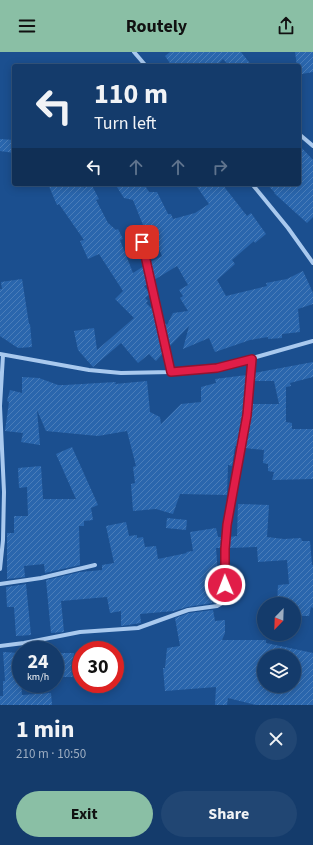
<!DOCTYPE html>
<html lang="en">
<head>
<meta charset="utf-8">
<style>
	body { margin:0; font-family:"Source Sans 3",sans-serif; background:#214673; color:#f1f3f6; height:100vh; display:flex; flex-direction:column; font-size:15px; white-space:nowrap }
	* { box-sizing:border-box; margin:0 }
	p { font-size:13px; color:#9dadc1 }
	.icon { flex:none; width:22px; height:22px; fill:none; stroke:currentColor; stroke-width:2; stroke-linecap:round; stroke-linejoin:round }
	.map { position:relative; height:653px; overflow:hidden }
	.sheet { display:flex; flex-direction:column; background:#143b6b; flex:1 }
	.sheet>* { flex:none }
	.guide { position:absolute; left:12px; top:12px; width:289px; height:122px; border-radius:4px; box-shadow:0 2px 10px #0003,0 0 0 1px #33557e; background:#143b6b; color:#f1f3f6; overflow:hidden }
	.needle { width:26px; rotate:203deg }
	.controls { position:absolute; left:257px; top:545px; display:grid; gap:8px }
	.controls a { display:grid; place-items:center; width:44px; height:44px; border-radius:50%; background:#143b6b; box-shadow:0 2px 10px #0003,0 0 0 1px #33557e; font-size:20px }
	.speed { position:absolute; left:12px; top:589px; display:flex; gap:8px; font-size:20px; font-weight:700; text-align:center }
	.speed>* { display:grid; place-content:center; width:52px; height:52px; border-radius:50%; background:#143b6b; box-shadow:0 2px 10px #0003,0 0 0 1px #33557e; line-height:1 }
	.speed small { font-size:10px; font-weight:400 }
	.speed .limit { border:6px solid #d22; background:#fff; color:#111 }
	.pin { position:absolute; display:grid; place-items:center; width:34px; height:34px; color:#fff; margin:-17px; border-radius:8px; box-shadow:0 2px 6px #0006 }
	.me { position:absolute; width:44px; margin:-22px; rotate:359deg; stroke-linejoin:round; filter:drop-shadow(0 0 3px #0008) }
	.turn { display:flex; align-items:center; gap:14px; height:84px; padding:0 16px; font-size:18px }
	.turn .icon { width:52px; height:52px; stroke-width:2.5 }
	.turn b { display:block; font-size:28px; line-height:34px }
	.lanes { display:flex; align-items:center; height:38px; padding:0 16px; background:#0003; justify-content:center; gap:20px; direction:ltr }
	.lanes .off { opacity:.35 }
	.round { display:grid; place-items:center; flex:none; width:42px; height:42px; border-radius:21px; background:#214673 }
	.summary { display:flex; align-items:center; justify-content:space-between; height:68px; padding:0 16px }
	h1 { font-size:24px; font-weight:700; line-height:30px }
	.cta { display:flex; gap:8px; margin-top:auto; padding:8px 16px }
	.cta a { flex:1; height:46px; border-radius:24px; background:#8abfa5; color:#111; font-size:16px; font-weight:700; line-height:46px; text-align:center }
	.cta a+a { background:#214673; color:#f1f3f6 }
	header { display:flex; justify-content:space-between; align-items:center; height:52px; padding:0 16px; background:#8abfa5; color:#111; font-size:18px; font-weight:700 }
	.map>svg:first-child { display:block }
	.building { fill:url(#building-hatch); fill-rule:evenodd }
	.lines { fill:none; stroke-linecap:round; stroke-linejoin:round }
	.street { stroke:#a9c9ee; stroke-width:4 }
	.route-casing { stroke:#92132f; stroke-width:10 }
	.route { stroke:#e11d48; stroke-width:7 }
</style>
</head>
<body>
<header><svg class="icon" aria-label="menu" viewBox="0 0 24 24"><path d="M4 6h16M4 12h16M4 18h16"/></svg>Routely<svg class="icon" aria-label="share" viewBox="0 0 24 24"><path d="M12 15V3M7 8l5-5 5 5M5 13v7h14v-7"/></svg></header>
<div class="map">
<svg width="313" height="653" viewBox="0 0 313 653">
	<defs>
		<pattern id="building-hatch" width="6" height="6" patternUnits="userSpaceOnUse"><rect width="6" height="6" fill="#2a66ad"/><path d="M-1 1l2-2M0 6l6-6M5 7l2-2" fill="none" stroke="#4a7db9"/></pattern>
	</defs>
	<rect width="100%" height="100%" fill="#1b4f8f"/>
	<path class="building" d="M170,0H241L252,14H229L223,7L216,14H172L165,4Z
		M295,0H313V20L302,22L300,15L297,14Z
		M0,87L14,88V101L0,99Z
		M299,93L313,108V165L307,171L274,141H275L267,132H299Z
		M48,132H83L84,136L91,132L99,147L96,148L108,171L116,178L118,177L123,187L120,188L133,221L144,214L148,232L144,234L150,242L145,246L148,249L146,251L154,259L163,301L156,309L149,302L138,311L121,291L93,315L78,298L74,279L94,276L97,298L134,266L115,247L123,239L99,202L88,207L80,189L84,188L59,152L57,153Z
		M115,132H144L149,140H157L168,162H171L173,167L195,161L209,152L195,132H222L247,164L251,161L266,182L255,191L254,189L232,208L235,212L217,228L226,244L267,234L266,231L287,227L303,219L313,241V252L298,257L300,280L282,282V286L268,287V285L250,288L215,300L209,286L183,297L189,274L169,295L163,269L167,273L173,261L188,259L180,246L183,244L179,238L188,233L177,214L154,228L150,210L162,204L152,181L147,183L133,148L124,146Z
		M22,227L29,272H30L32,295L18,296L0,284V237H2L1,230Z
		M313,310V325L290,331L291,334L286,335V370L292,371V377H313V427L272,428L274,420L268,419V412L263,411L264,398L245,396L251,352H279L274,329H254V321Z
		M247,323L244,363L238,395L235,394L232,414L228,413L227,443L180,442L173,462L156,457L133,459L131,432L135,431L133,415L136,414L127,379L98,384L46,379L37,358L40,393L21,390L23,381L5,379L9,350L7,349L10,338L22,341V325L39,326L58,333H65L116,330L115,332L147,329L150,360L160,365L161,372L181,352L201,350V335L216,331L215,327Z
		M72,395L98,453L91,456L93,468L84,469V474H79L80,513L45,521L44,512L24,514L25,525L7,527V481H14V464H28L27,435L19,436L18,416L41,414L43,447H76L56,402Z
		M238,452L269,453L267,485L284,487L301,486L302,489H310L312,513H313V556L311,555L309,564H294V552H277L278,533L289,532L287,508L258,510L257,495L229,496V485L237,484Z
		M167,466L187,468L186,478L166,476Z
		M126,470L129,484L137,483V486L143,485L145,495L156,494L158,507L187,501L186,500L193,499L190,480L216,476L218,485H222V496H216L220,547H211L212,551L187,555L174,559L140,562L141,571L121,574V559L110,561L107,545L61,549L64,580L51,581L46,528L80,520L102,518V513L114,511L106,474Z
		M26,532L31,583L16,584L14,555H7L6,535Z
		M213,558L215,569L225,568V581L222,588H266V591L313,601V653H256L228,646L227,653H215L216,635L165,639L163,616H165L167,596L180,594L175,566L189,561ZM264,604H294V634H264Z
		M3,600L19,601L22,643L51,641L52,653H0V644H3V629H5Z
		M60,601H74L73,625H60Z"/>
	<g class="lines">
		<path class="street" d="M134,0L146,14
			M299,82L313,94
			M252,132L288,176L313,211
			M142,190L171,320
			M0,302L89,318L121,321L171,320L217,316L313,289
			M0,517L3,488L4,440L0,354L3,303
			M0,532L41,526L95,513
			M0,594L24,591L80,580L138,576L188,558L217,554L222,551L224,548L225,542L226,484L228,462L239,411L247,363L252,307"/>
	</g>
	<g class="lines">
		<defs>
			<path id="route" d="M142,190L171,320L217,316L252,307L247,363L227,473L225,497V533"/>
		</defs>
		<use href="#route" class="route-casing"/>
		<use href="#route" class="route"/>
	</g>
</svg>
<div class="controls">
<a><svg class="needle" viewBox="-14 -14 28 28"><path d="M0-13l5 13h-10z" fill="#e53935"/><path d="M0 13l5-13h-10z" fill="#9dadc1"/></svg></a>
<a><svg class="icon" aria-label="layers" viewBox="0 0 24 24"><path d="M12 4l9 5-9 5-9-5zM3 14l9 5 9-5"/></svg></a>
</div>
<div class="speed"><div>24<small>km/h</small></div><div class="limit">30</div></div>
<div class="pin" style="left:142px;top:190px;background:#d93025"><svg class="icon" aria-label="arrive" viewBox="0 0 24 24"><path d="M6 21V4h12l-3 4 3 4H6"/></svg></div>
<svg class="me" style="left:225px;top:533px" viewBox="-20 -20 40 40"><circle r="17" fill="#e11d48" stroke="#fff" stroke-width="3"/><path d="M0-11L8 9 0 5-8 9z" fill="#fff"/></svg>
<div class="guide">
<div class="turn"><svg class="icon" aria-label="left" viewBox="0 0 24 24"><path d="M17 20v-9H6M10 6l-5 5 5 5"/></svg><div><b>110 m</b>Turn left</div></div>
<div class="lanes"><svg class="icon" aria-label="left" viewBox="0 0 24 24"><path d="M17 20v-9H6M10 6l-5 5 5 5"/></svg><svg class="icon off" aria-label="ahead" viewBox="0 0 24 24"><path d="M12 20V5M6 11l6-6 6 6"/></svg><svg class="icon off" aria-label="ahead" viewBox="0 0 24 24"><path d="M12 20V5M6 11l6-6 6 6"/></svg><svg class="icon off" aria-label="right" viewBox="0 0 24 24"><path d="M7 20v-9h11M14 6l5 5-5 5"/></svg></div>
</div>
</div>
<section class="sheet">
<div class="summary"><div><h1>1 min</h1><p>210 m · 10:50</p></div><a class="round"><svg class="icon" aria-label="close" viewBox="0 0 24 24"><path d="M6 6l12 12M18 6L6 18"/></svg></a></div>
<div class="cta"><a>Exit</a><a>Share</a></div>
</section>
</body>
</html>
